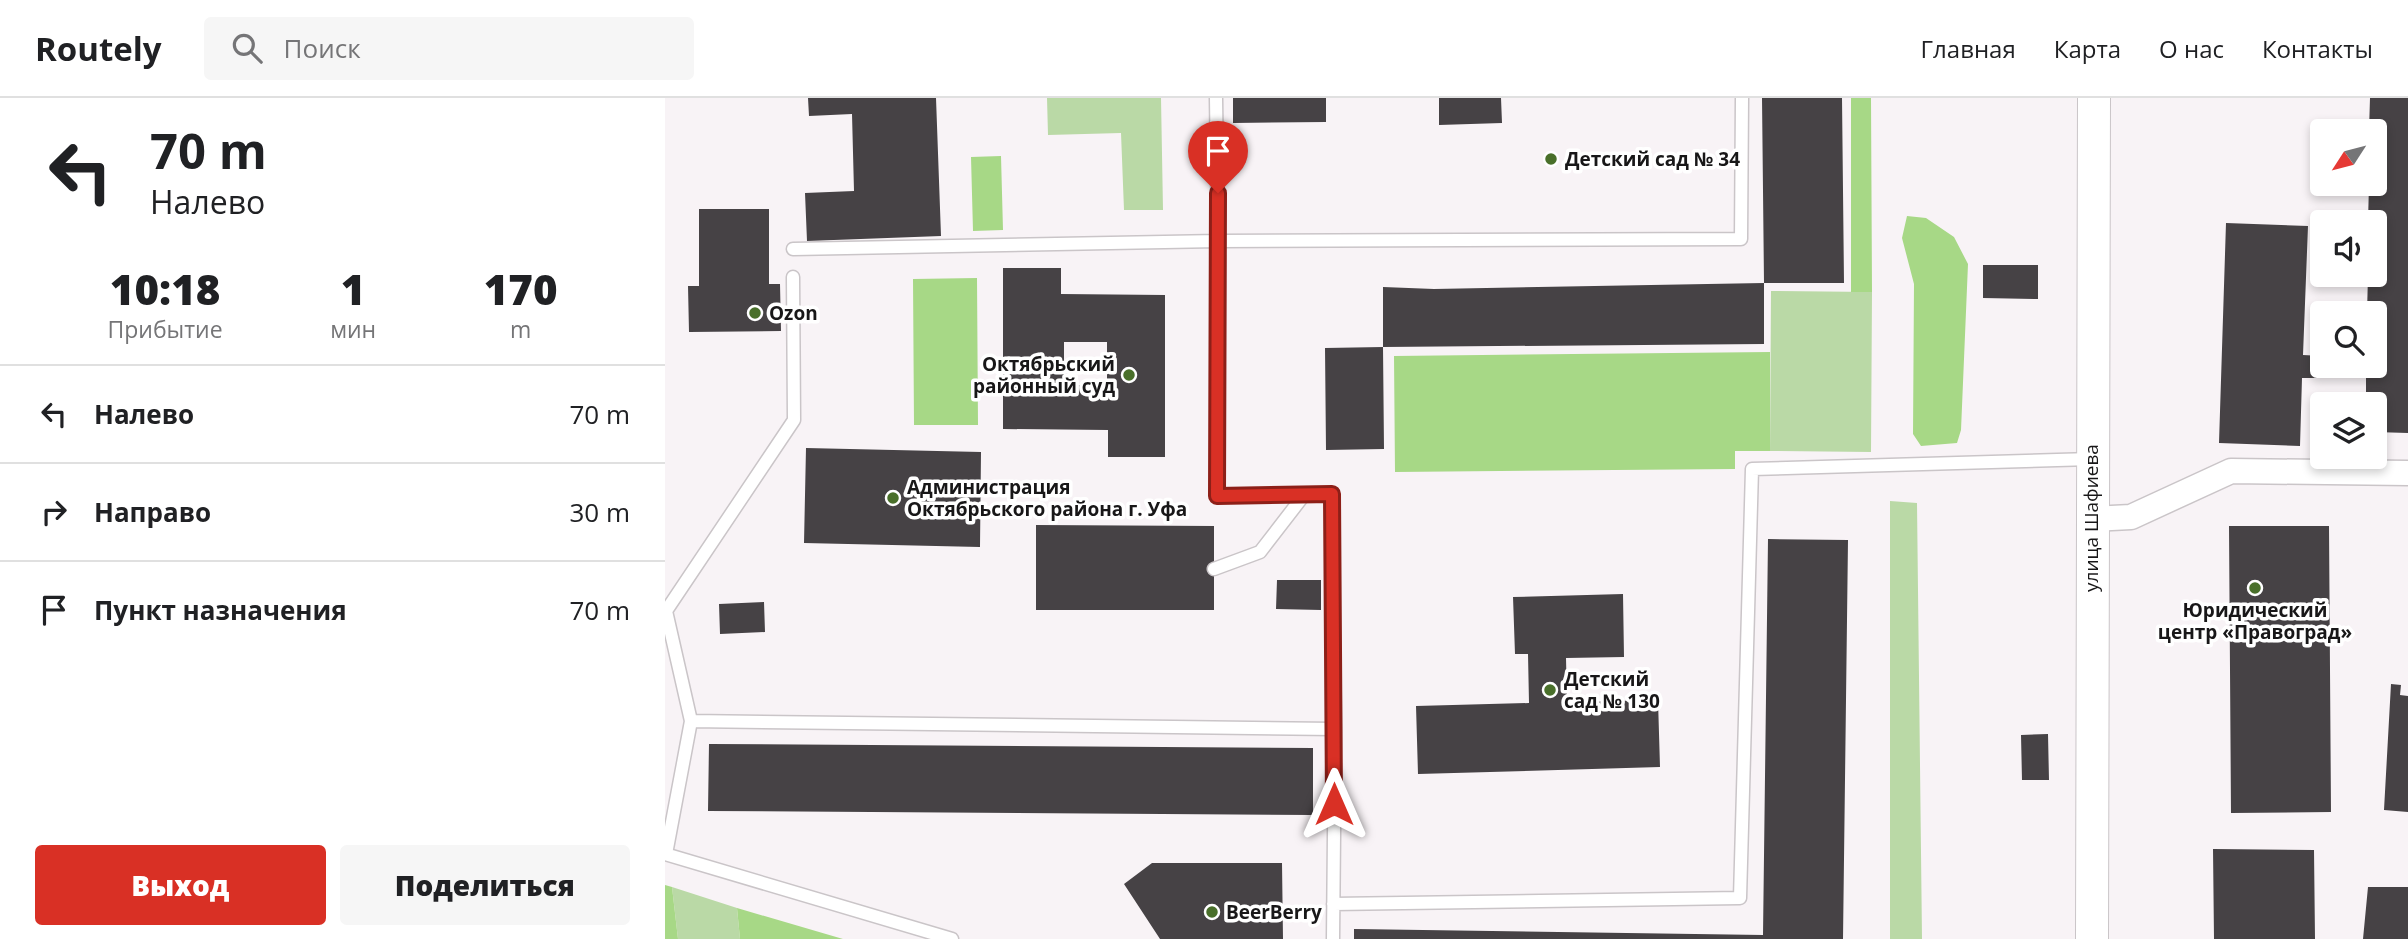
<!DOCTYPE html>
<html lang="ru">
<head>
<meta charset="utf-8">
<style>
	body { margin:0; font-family:"Open Sans",sans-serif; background:#f6f6f6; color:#202124; height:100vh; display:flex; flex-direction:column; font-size:26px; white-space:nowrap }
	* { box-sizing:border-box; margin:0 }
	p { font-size:23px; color:#757577 }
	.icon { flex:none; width:38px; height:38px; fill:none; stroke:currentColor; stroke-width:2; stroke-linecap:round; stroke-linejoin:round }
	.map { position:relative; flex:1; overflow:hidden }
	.panel { display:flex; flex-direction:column; background:#fff; width:665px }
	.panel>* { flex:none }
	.hud { background:#fff; color:#202124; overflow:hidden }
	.needle { width:46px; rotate:234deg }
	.fabs { position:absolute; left:1645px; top:21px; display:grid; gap:14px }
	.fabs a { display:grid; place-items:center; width:77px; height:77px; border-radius:7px; background:#fff; box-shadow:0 4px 10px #0003; font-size:35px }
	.pin { position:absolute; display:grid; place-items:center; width:60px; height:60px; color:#fff; margin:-72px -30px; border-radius:50% 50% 50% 0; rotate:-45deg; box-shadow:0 0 7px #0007 }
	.pin .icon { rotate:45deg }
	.me { position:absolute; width:77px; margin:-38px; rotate:0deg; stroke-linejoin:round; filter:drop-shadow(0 0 5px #0008) }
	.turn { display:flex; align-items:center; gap:24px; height:147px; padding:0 35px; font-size:32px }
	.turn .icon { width:91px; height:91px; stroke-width:2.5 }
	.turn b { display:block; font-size:49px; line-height:60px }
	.eta { display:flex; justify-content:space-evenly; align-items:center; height:119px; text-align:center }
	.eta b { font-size:42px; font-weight:800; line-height:49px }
	.primary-button { display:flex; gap:14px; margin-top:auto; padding:14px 35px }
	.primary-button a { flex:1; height:80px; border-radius:7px; background:#d93025; color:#fff; font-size:28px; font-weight:800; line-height:80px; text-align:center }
	.primary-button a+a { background:#f6f6f6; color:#202124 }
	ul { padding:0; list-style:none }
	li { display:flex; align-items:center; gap:21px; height:98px; padding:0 35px; border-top:2px solid #e0e0e0 }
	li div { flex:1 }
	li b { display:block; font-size:26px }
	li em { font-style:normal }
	header { display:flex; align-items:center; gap:42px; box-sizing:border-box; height:98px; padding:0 35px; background:#fff; border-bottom:2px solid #e0e0e0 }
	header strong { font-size:33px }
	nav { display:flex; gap:38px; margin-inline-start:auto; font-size:24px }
	.search { width:490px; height:63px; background:#f6f6f6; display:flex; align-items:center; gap:18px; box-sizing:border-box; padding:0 24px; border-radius:7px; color:#757577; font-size:26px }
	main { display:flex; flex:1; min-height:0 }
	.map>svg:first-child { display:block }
	.green { fill:#bad9a6 }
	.forest { fill:#a7d886 }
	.building { fill:#464245; fill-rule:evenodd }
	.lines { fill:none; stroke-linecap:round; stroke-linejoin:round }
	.service-casing { stroke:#cac5c8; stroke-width:15 }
	.minor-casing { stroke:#cac5c8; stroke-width:27 }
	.tertiary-casing { stroke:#cac5c8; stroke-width:34 }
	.service { stroke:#fff; stroke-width:12 }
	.minor { stroke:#fff; stroke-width:24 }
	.tertiary { stroke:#fff; stroke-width:32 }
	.route-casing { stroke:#8d1f18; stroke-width:18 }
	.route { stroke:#d93025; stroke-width:12 }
	.poi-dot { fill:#496f2a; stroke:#fff; stroke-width:2.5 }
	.labels { text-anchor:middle; stroke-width:7; stroke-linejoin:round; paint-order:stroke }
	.poi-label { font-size:19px; font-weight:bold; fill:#181718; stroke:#fff; text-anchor:start }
	.street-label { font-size:19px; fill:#181718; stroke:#fff }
</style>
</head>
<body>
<header>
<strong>Routely</strong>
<div class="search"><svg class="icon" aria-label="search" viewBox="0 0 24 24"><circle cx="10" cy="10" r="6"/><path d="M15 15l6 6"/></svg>Поиск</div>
<nav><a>Главная</a><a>Карта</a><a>О нас</a><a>Контакты</a></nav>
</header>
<main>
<section class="panel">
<div class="hud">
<div class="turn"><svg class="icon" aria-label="left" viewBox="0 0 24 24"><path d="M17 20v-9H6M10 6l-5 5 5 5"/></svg><div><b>70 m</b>Налево</div></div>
</div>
<div class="eta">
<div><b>10:18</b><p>Прибытие</p></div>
<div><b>1</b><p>мин</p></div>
<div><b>170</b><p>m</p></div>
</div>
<ul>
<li><svg class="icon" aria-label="left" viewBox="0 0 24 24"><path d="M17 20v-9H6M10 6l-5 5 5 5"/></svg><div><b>Налево</b></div><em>70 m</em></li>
<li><svg class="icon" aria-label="right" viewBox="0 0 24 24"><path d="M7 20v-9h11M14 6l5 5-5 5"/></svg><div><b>Направо</b></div><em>30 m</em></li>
<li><svg class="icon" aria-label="arrive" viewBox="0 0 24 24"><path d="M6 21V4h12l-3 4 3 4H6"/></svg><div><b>Пункт назначения</b></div><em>70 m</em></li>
</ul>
<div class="primary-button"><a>Выход</a><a>Поделиться</a></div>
</section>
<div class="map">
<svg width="1743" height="841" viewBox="0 0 1743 841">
	<rect width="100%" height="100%" fill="#f8f3f6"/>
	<path class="green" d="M382,0H496L498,112H459L456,35L383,37Z
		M1106,193L1207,194L1206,354L1105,353Z
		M1225,403L1252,405L1257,841H1225Z
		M7,789L72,810L75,841H13Z"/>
	<path class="forest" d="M1186,0H1206L1207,194H1186Z
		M336,58L338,132L308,133L306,59Z
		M1242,118L1261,120L1289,139L1303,166L1296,332L1292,345L1256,348L1248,336L1249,186L1237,140Z
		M312,180L313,327H249L248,181Z
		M1105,254V353H1070V371L730,374L729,258Z
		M0,787L7,789L13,841H0Z
		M72,810L178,841H75Z"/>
	<path class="building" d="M143,0H271L276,138L142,143L140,95L189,93L187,16L144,18Z
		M568,0H661V24L568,25Z
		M774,0H836L837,25L774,27Z
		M1097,0H1177L1179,185H1099V246L718,249V189L769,191L1099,185Z
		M1705,0H1743V335L1710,334V306H1701V280H1637L1635,348L1554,345L1561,125L1643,128L1638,257L1657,258V268H1710V215H1702L1703,177H1710V124H1703L1704,86H1710V33H1704Z
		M34,111H104V186H115L116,233L24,234L23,188H34Z
		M1318,167H1373V201L1318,200Z
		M338,170H396V196L500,197V359H443V332L338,331ZM399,244H442V287H399Z
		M718,249L719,351L661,352L660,250Z
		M141,350L316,354L315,449L139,445Z
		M371,427L549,428V512H371Z
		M1564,428H1664L1666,714L1566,715Z
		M1103,441L1183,442L1178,841H689V831L1098,837Z
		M612,482H656V512L611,511Z
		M958,496L959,559L901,560L902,604L993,602L995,669L753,676L751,608L864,605L863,556H850L848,499Z
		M99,504L100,534L55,536L54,506Z
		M1726,586L1736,587L1735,597L1743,598V714L1719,712Z
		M1383,636L1384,682H1357L1356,637Z
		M44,646L648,650V717L43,713Z
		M1548,751L1649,752L1650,841H1549Z
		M487,765H617L618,841H495L459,786Z
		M1703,789H1743V841H1698Z"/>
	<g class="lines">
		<defs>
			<path id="service" d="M128,151L553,143L551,0
				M549,471L595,454L639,397
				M26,623L670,631L668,841
				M670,631L667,396L552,398L553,143L1076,141L1077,0
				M0,756L287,841
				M1,756L26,623L1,513L129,322L128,179
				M668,806L1075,800L1087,371L1426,361"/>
			<path id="minor" d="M1427,421L1466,419L1566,373L1743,375"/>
			<path id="tertiary" d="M1427,841L1429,0"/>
		</defs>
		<use href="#service" class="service-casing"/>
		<use href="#minor" class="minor-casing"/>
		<use href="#tertiary" class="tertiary-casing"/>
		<use href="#service" class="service"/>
		<use href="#minor" class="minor"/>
		<use href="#tertiary" class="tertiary"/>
	</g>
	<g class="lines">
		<defs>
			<path id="route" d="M553,95L552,398L667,396L669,706"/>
		</defs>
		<use href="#route" class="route-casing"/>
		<use href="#route" class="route"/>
	</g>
	<g class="poi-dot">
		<circle cx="886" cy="61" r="7"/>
		<circle cx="90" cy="215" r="7"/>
		<circle cx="464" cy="277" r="7"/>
		<circle cx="228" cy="400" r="7"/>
		<circle cx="1590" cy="490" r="7"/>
		<circle cx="885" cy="592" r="7"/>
		<circle cx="547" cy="814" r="7"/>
	</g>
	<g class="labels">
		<g class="poi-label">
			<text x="900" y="68">Детский сад № 34</text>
			<text x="104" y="222">Ozon</text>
			<text x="450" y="273" text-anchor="end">Октябрьский<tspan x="450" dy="22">районный суд</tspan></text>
			<text x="242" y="396">Администрация<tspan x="242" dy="22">Октябрьского района г. Уфа</tspan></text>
			<text x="1590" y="519" text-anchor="middle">Юридический<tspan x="1590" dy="22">центр «Правоград»</tspan></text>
			<text x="899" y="588">Детский<tspan x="899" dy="22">сад № 130</tspan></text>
			<text x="561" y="821">BeerBerry</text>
		</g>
		<g class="street-label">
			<text transform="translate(1426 420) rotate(-90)" y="7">улица Шафиева</text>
		</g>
	</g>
</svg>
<div class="fabs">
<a><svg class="needle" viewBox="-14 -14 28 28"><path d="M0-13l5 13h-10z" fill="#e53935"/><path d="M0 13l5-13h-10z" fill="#757577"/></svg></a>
<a><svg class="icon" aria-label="sound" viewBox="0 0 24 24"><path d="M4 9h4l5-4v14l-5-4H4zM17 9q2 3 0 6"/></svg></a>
<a><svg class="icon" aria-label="search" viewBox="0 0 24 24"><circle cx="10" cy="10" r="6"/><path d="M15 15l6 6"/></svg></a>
<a><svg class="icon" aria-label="layers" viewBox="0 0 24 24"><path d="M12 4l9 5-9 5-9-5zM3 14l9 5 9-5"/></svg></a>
</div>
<div class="pin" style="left:553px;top:95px;background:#d93025"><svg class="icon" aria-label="arrive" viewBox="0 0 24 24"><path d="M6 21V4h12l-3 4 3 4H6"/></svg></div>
<svg class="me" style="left:669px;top:706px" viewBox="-20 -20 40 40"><path d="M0-17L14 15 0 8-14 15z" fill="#d93025" stroke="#fff" stroke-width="4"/></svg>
</div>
</main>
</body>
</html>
